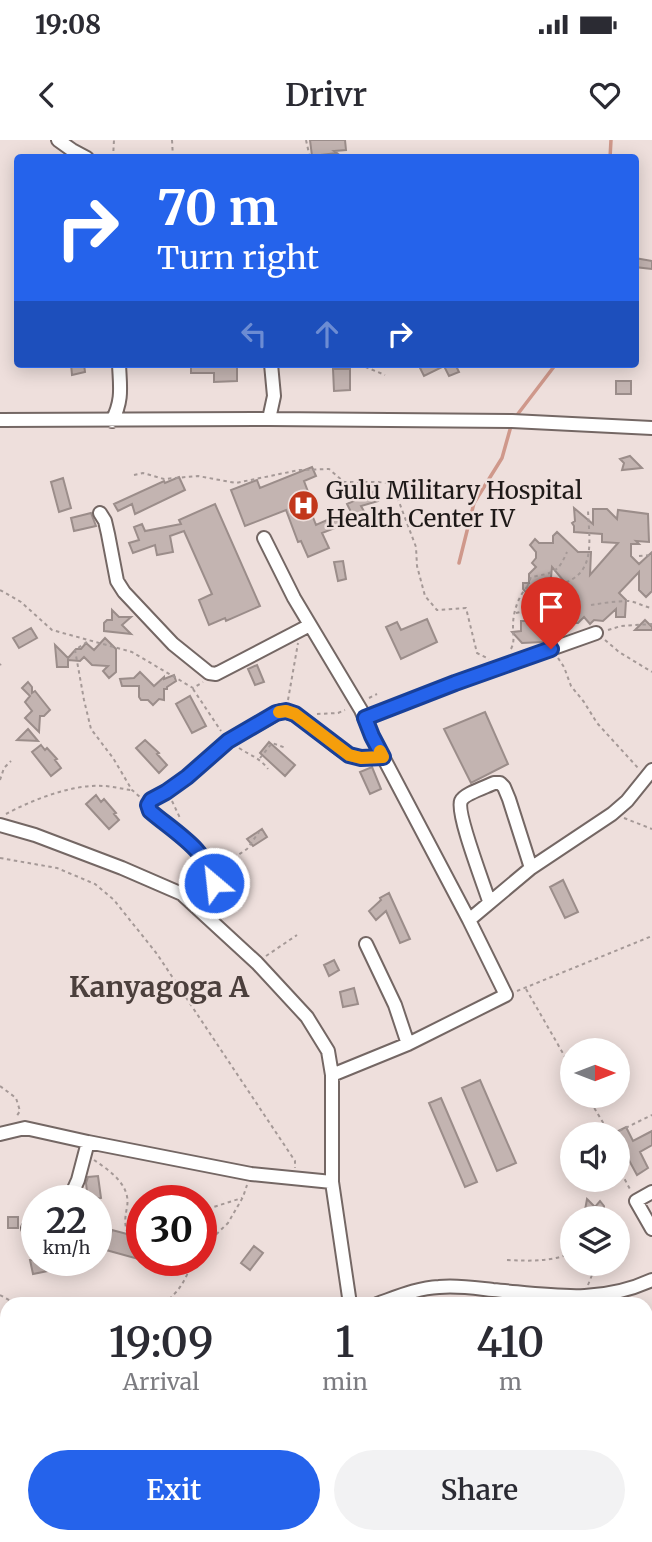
<!DOCTYPE html>
<html lang="en">
<head>
<meta charset="utf-8">
<style>
	body { margin:0; font-family:Merriweather,serif; background:#f2f2f3; color:#2b2b33; height:100vh; display:flex; flex-direction:column; font-size:26px; white-space:nowrap }
	* { box-sizing:border-box; margin:0 }
	p { font-size:23px; color:#7c7c81 }
	.icon { flex:none; width:38px; height:38px; fill:none; stroke:currentColor; stroke-width:2; stroke-linecap:round; stroke-linejoin:round }
	.map { position:relative; flex:1; overflow:hidden }
	.details { position:absolute; left:0px; top:1157px; width:653px; height:247px; display:flex; flex-direction:column; background:#fff; border-radius:21px 21px 0 0; box-shadow:0 4px 18px #0003 }
	.details>* { flex:none }
	.banner { position:absolute; left:14px; top:14px; width:625px; height:214px; border-radius:7px; box-shadow:0 4px 18px #0003; background:#2563eb; color:#fff; overflow:hidden }
	.needle { width:46px; rotate:90deg }
	.fabs { position:absolute; left:560px; top:898px; display:grid; gap:14px }
	.fabs a { display:grid; place-items:center; width:70px; height:70px; border-radius:50%; background:#fff; box-shadow:0 4px 18px #0003; font-size:35px }
	.speed { position:absolute; left:21px; top:1045px; display:flex; gap:14px; font-size:35px; font-weight:700; text-align:center }
	.speed>* { display:grid; place-content:center; width:91px; height:91px; border-radius:50%; background:#fff; box-shadow:0 4px 18px #0003; line-height:1 }
	.speed small { font-size:18px; font-weight:400 }
	.speed .limit { border:10px solid #d22; background:#fff; color:#111 }
	.pin { position:absolute; display:grid; place-items:center; width:60px; height:60px; color:#fff; margin:-72px -30px; border-radius:50% 50% 50% 0; rotate:-45deg; box-shadow:0 0 7px #0007 }
	.pin .icon { rotate:45deg }
	.me { position:absolute; width:77px; margin:-38px; rotate:332deg; stroke-linejoin:round; filter:drop-shadow(0 0 5px #0008) }
	.turn { display:flex; align-items:center; gap:24px; height:147px; padding:0 28px; font-size:32px }
	.turn .icon { width:91px; height:91px; stroke-width:2.5 }
	.turn b { display:block; font-size:49px; line-height:60px }
	.lanes { display:flex; align-items:center; height:66px; padding:0 28px; background:#0003; justify-content:center; gap:35px; direction:ltr }
	.lanes .off { opacity:.35 }
	.eta { display:flex; justify-content:space-evenly; align-items:center; height:119px; text-align:center }
	.eta b { font-size:42px; font-weight:600; line-height:49px }
	.action { display:flex; gap:14px; margin-top:auto; padding:14px 28px }
	.action a { flex:1; height:80px; border-radius:42px; background:#2563eb; color:#fff; font-size:28px; font-weight:600; line-height:80px; text-align:center }
	.action a+a { background:#f2f2f3; color:#2b2b33 }
	.status { display:flex; justify-content:space-between; align-items:center; height:49px; padding:0 35px; background:#fff; direction:ltr }
	.status svg { height:19px; fill:currentColor }
	header { display:flex; justify-content:space-between; align-items:center; height:91px; padding:0 28px; background:#fff; font-size:32px; font-weight:600 }
	.map>svg:first-child { display:block }
	.lines { fill:none; stroke-linecap:round; stroke-linejoin:round }
	.stream { stroke:#cf988b; stroke-width:3.5 }
	.building { fill:#c3b4b1; stroke:#9b8d8a; stroke-width:2; fill-rule:evenodd }
	.minor-casing { stroke:#746764; stroke-width:16 }
	.path { stroke:#a59997; stroke-width:2; stroke-dasharray:3.5 3.5; stroke-linecap:butt }
	.minor { stroke:#fff; stroke-width:12 }
	.route-casing { stroke:#184099; stroke-width:18 }
	.route { stroke:#2563eb; stroke-width:12 }
	.slow { stroke:#f59e0b; stroke-width:12 }
	.labels { text-anchor:middle; stroke-width:5; stroke-linejoin:round; paint-order:stroke }
	.poi-label { font-size:24px; fill:#1e1918; stroke:#eedfdc; text-anchor:start }
	.quarter-label { font-size:28px; font-weight:bold; fill:#4b3f3c; stroke:#eedfdc }
</style>
</head>
<body>
<div class="status"><b>19:08</b><svg viewBox="0 0 49 12"><path d="M0 12V9h3v3zM5 12V6h3v6zM10 12V3h3v9zM15 12V0h3v12zM26 1h20v11H26zM47 4h2v5h-2z"/></svg></div>
<header><svg class="icon" aria-label="back" viewBox="0 0 24 24"><path d="M15 5l-7 7 7 7"/></svg>Drivr<svg class="icon" aria-label="heart" viewBox="0 0 24 24"><path d="M12 20l-8-8c-3-5 5-10 8-4 3-6 11-1 8 4z"/></svg></header>
<div class="map">
<svg width="652" height="1402" viewBox="0 0 652 1402">
	<rect width="100%" height="100%" fill="#eedfdc"/>
	<g class="lines">
		<path class="stream" d="M610,18L611,0
			M514,279L556,224
			M459,423L474,363L502,318L511,286"/>
	</g>
	<path class="building" d="M310,0H345L346,10L334,11L337,13L312,16Z
		M635,118L652,121V129L635,127Z
		M71,224H84L85,232L72,235Z
		M191,224H237V241L214,242V233H191Z
		M428,224H455L459,232L449,236L444,226L424,236L420,228Z
		M333,229H350V250L334,251Z
		M616,241H631V254H616Z
		M630,316L642,328L622,330L624,323L620,319Z
		M312,327L316,336L304,341L313,365L309,367L316,385L336,376L340,386L322,393L329,408L308,417L301,401L298,402L286,370L245,386L231,350L257,340L260,348Z
		M179,337L185,350L135,374L132,364L118,371L114,364L164,341L165,343Z
		M63,338L71,368L59,372L51,342Z
		M375,351L378,361L361,366L365,373L354,378L347,364Z
		M215,364L260,466L226,481L225,478L209,485L199,460L212,454L184,391L170,396L173,412L157,415L155,405L133,413L129,403L139,400L134,387L142,384L145,391L181,384L179,380Z
		M574,368L593,384V369H607L617,379L618,370L648,374L649,402L636,401L639,404H631V416L639,424L652,412V451L646,457L639,450V432L619,453L626,460L625,477H616V469L603,481L594,480L590,484L584,477L578,483H570L568,490L564,491V494L557,496L554,494L543,502L522,503L512,492L521,491V481H529L536,473L535,463L523,449V443H529V434L536,427L532,423L536,418V412L530,405L535,399L539,403H553V396L557,392L578,412H591L590,435L618,403L602,402V394L574,392V386L572,383L575,381ZM552,427L568,446V452L563,457H553V477L537,461V448H550Z
		M91,373L96,386L74,391L71,378Z
		M343,421L346,439L338,441L334,422Z
		M112,470L119,477H131L122,485L131,494L104,491V483L107,480H112Z
		M427,479L437,502L401,519L386,487L397,482L401,490Z
		M645,480L652,487V490H635Z
		M31,488L37,498L19,508L13,498Z
		M105,498L116,509V532L109,538L103,531L108,526L92,525L84,517L80,521L68,520V527H57L55,505L68,518L76,509H81L86,503L94,510Z
		M257,525L264,542L255,545L248,529Z
		M140,532L154,546L164,537V539L174,535L176,541L167,547V549H164V560L159,559L153,565L148,560H141L139,557V546H122L120,539L134,538Z
		M28,542L32,547V553L35,551L50,570L44,576H40L39,592L25,578L32,571L25,562L30,556L22,548Z
		M190,556L206,586L192,593L176,564Z
		M485,572L508,624L471,643L444,589Z
		M28,589L38,601L17,600Z
		M145,600L159,613L157,614L167,625L159,633L136,608Z
		M269,602L295,625L285,636L260,613Z
		M41,605L45,610L47,608L57,619L55,620L61,628L51,636L32,612Z
		M372,627L381,649L370,654L360,632Z
		M96,655L101,662L104,659L116,673L114,674L119,680L109,689L86,664Z
		M262,689L267,697L253,706L247,699Z
		M563,740L578,772L565,778L550,747Z
		M389,753L410,799L400,803L386,771L376,780L369,771L381,760L380,758Z
		M334,820L339,830L329,836L324,825Z
		M354,848L358,864L343,867L340,852Z
		M480,940L516,1023L497,1031L462,948Z
		M441,958L477,1042L465,1047L429,963Z
		M626,987L633,1001L652,991V1005L640,1012L648,1028L637,1035L618,1000V991Z
		M98,1036L101,1058L88,1060L86,1043L88,1037Z
		M587,1059L595,1067L600,1061L604,1066V1076H596V1078L586,1076L589,1074L585,1070Z
		M8,1077H18V1088H8Z
		M112,1090L142,1098V1120L106,1110Z
		M254,1106L263,1113L250,1130L241,1123Z
		M30,1120H45L48,1131L33,1134Z"/>
	<g class="lines">
		<defs>
			<path id="minor" d="M58,0L72,10L87,18
				M269,279L274,256L271,224
				M0,280L269,279L512,281L652,288
				M112,281C123,260 120,247 119,224
				M100,373L105,381L108,394L117,441L124,452L173,504L209,533L216,534L310,485
				M264,398L294,458L361,570L372,596L469,780
				M365,578L455,543L596,493
				M0,685L35,695L122,728L182,754L257,823L307,877L328,911L332,935
				M489,761C484,745 456,673 461,661C464,654 486,647 494,643H500L504,647L509,659L531,728
				M209,779C211,765 216,748 212,734C208,714 167,685 150,671L148,665L151,660L166,652L187,637L228,601L281,571C307,573 327,605 350,615C360,619 372,617 383,617
				M366,804L395,865L408,904
				M0,994L25,988L88,1002L251,1034L332,1042
				M652,1052L636,1061L652,1089
				M69,1060L78,1040L88,1002
				M28,1088L37,1089
				M350,1164L332,1042V935L408,904L506,855L469,780L531,728L612,674L627,661L652,630
				M377,1164C397,1157 417,1148 439,1147C457,1145 475,1148 493,1150C550,1155 598,1165 652,1140
				M646,1357L652,1356
				M0,1380L7,1375
				M372,1396L373,1402
				M385,1402L417,1396"/>
		</defs>
		<use href="#minor" class="minor-casing"/>
		<path class="path" d="M172,0L173,18
			M306,0L310,18
			M113,18L114,0
			M339,224L341,227L363,226L385,235
			M134,335L143,333L164,339L198,336L236,343L299,330L329,329L344,342H377L389,343L396,354L416,407L417,426L425,456L437,470L466,468L477,513L489,519
			M639,416L652,415
			M527,447L531,437C553,433 558,433 567,412
			M0,450L21,462L52,490L132,512L193,548L203,542
			M591,465C603,463 616,461 629,461C637,462 644,467 652,468
			M516,473L533,469
			M608,490L621,486L652,484
			M605,500L619,512L652,532
			M87,502L75,510L84,560L91,589L113,618L132,650L140,657
			M511,509C515,501 513,495 513,486C513,472 518,457 527,447C538,446 549,447 560,444C597,435 589,400 588,370
			M558,518L564,527L571,546L584,562L597,583L638,628
			M0,525L1,524
			M193,549L221,591
			M369,558L377,554
			M288,560L298,503
			M317,574L338,573L345,570
			M239,608C251,616 259,617 268,629
			M260,618L272,603L286,608
			M0,640L4,628L11,621
			M172,661L180,678
			M6,674C32,660 72,644 103,646C112,646 122,649 131,650
			M624,678L652,689
			M0,718L57,728L95,744L114,760L157,814L295,1021V1028
			M222,726L247,709L259,692
			M266,816L297,795
			M526,849L572,929
			M517,851L652,796
			M0,946L16,958L20,971L16,977
			M587,956L610,994
			M613,994L652,975
			M94,1020C110,1031 131,1045 127,1067C125,1078 124,1084 128,1094L135,1096L142,1095
			M618,1027L631,1051
			M201,1071L242,1058
			M573,1076L574,1078
			M201,1109L228,1083L243,1057L247,1045
			M507,1120C531,1121 549,1122 572,1113
			M588,1145L594,1130L595,1124
			M0,1155L16,1164
			M164,1164C181,1149 185,1141 193,1120
			M646,1181L652,1175
			M5,1229L7,1232
			M0,1248H7
			M646,1259L652,1261"/>
		<use href="#minor" class="minor"/>
	</g>
	<g class="lines">
		<defs>
			<path id="route" d="M214,743C209,711 173,691 150,671L148,665L151,660L166,652L187,637L228,601L276,573L286,571L295,574L349,615L361,618L383,617L372,596L365,578L455,543L551,509"/>
		</defs>
		<use href="#route" class="route-casing"/>
		<use href="#route" class="route"/>
		<path class="slow" d="M279,572L286,571L295,574L349,615L361,618L383,617L380,611"/>
	</g>
	<defs>
		<symbol id="hospital-disc" viewBox="-11 -11 22 22"><circle r="9.5" fill="#c2371b" stroke="#eedfdc"/><path d="M-5-5h3v3.5h4V-5h3V5h-3V1.5h-4V5h-3Z" fill="#fff"/></symbol>
	</defs>
	<g fill-rule="evenodd">
		<use href="#hospital-disc" x="286" y="348" width="35" height="35"/>
	</g>
	<g class="labels">
		<g class="poi-label">
			<text x="326" y="359">Gulu Military Hospital<tspan x="326" dy="28">Health Center IV</tspan></text>
		</g>
		<g class="quarter-label">
			<text x="159" y="857">Kanyagoga A</text>
		</g>
	</g>
</svg>
<div class="fabs">
<a><svg class="needle" viewBox="-14 -14 28 28"><path d="M0-13l5 13h-10z" fill="#e53935"/><path d="M0 13l5-13h-10z" fill="#7c7c81"/></svg></a>
<a><svg class="icon" aria-label="sound" viewBox="0 0 24 24"><path d="M4 9h4l5-4v14l-5-4H4zM17 9q2 3 0 6"/></svg></a>
<a><svg class="icon" aria-label="layers" viewBox="0 0 24 24"><path d="M12 4l9 5-9 5-9-5zM3 14l9 5 9-5"/></svg></a>
</div>
<div class="speed"><div>22<small>km/h</small></div><div class="limit">30</div></div>
<div class="pin" style="left:551px;top:509px;background:#d93025"><svg class="icon" aria-label="arrive" viewBox="0 0 24 24"><path d="M6 21V4h12l-3 4 3 4H6"/></svg></div>
<svg class="me" style="left:214px;top:743px" viewBox="-20 -20 40 40"><circle r="17" fill="#2563eb" stroke="#fff" stroke-width="3"/><path d="M0-11L8 9 0 5-8 9z" fill="#fff"/></svg>
<div class="banner">
<div class="turn"><svg class="icon" aria-label="right" viewBox="0 0 24 24"><path d="M7 20v-9h11M14 6l5 5-5 5"/></svg><div><b>70 m</b>Turn right</div></div>
<div class="lanes"><svg class="icon off" aria-label="left" viewBox="0 0 24 24"><path d="M17 20v-9H6M10 6l-5 5 5 5"/></svg><svg class="icon off" aria-label="ahead" viewBox="0 0 24 24"><path d="M12 20V5M6 11l6-6 6 6"/></svg><svg class="icon" aria-label="right" viewBox="0 0 24 24"><path d="M7 20v-9h11M14 6l5 5-5 5"/></svg></div>
</div>
<section class="details">
<div class="eta">
<div><b>19:09</b><p>Arrival</p></div>
<div><b>1</b><p>min</p></div>
<div><b>410</b><p>m</p></div>
</div>
<div class="action"><a>Exit</a><a>Share</a></div>
</section>
</div>
</body>
</html>
